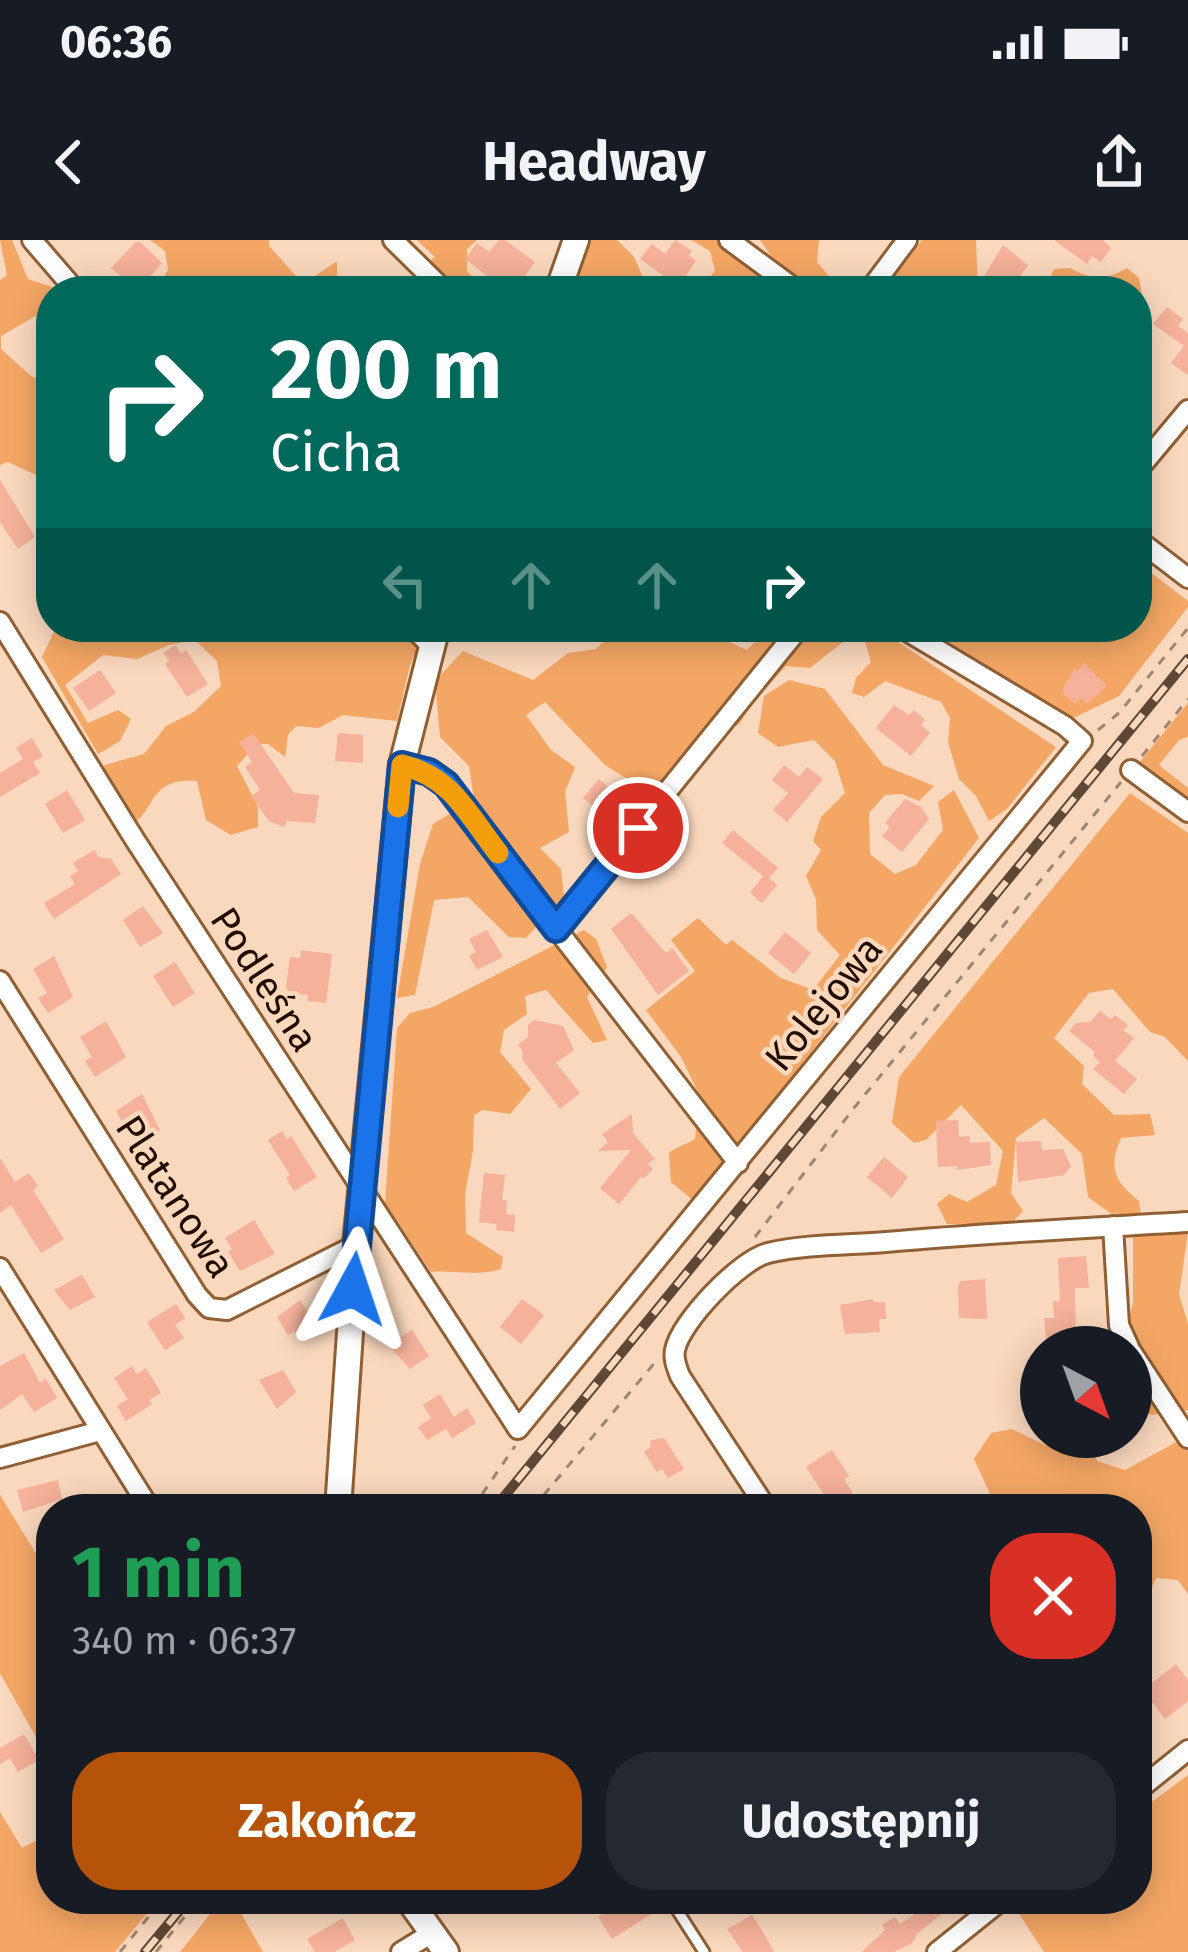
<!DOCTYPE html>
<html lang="pl">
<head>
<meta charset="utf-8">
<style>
	body { margin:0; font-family:"Fira Sans",sans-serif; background:#242831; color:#f1f3f6; height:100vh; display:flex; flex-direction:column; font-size:45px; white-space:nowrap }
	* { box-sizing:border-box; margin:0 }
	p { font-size:39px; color:#9ea1a6 }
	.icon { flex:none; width:66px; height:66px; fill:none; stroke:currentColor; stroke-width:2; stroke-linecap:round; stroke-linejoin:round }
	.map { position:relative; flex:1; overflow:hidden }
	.details { position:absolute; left:36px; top:1254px; width:1116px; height:420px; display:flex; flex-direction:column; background:#171b24; border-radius:48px; box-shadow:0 6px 30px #0003 }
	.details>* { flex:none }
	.guide { position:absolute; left:36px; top:36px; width:1116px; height:366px; border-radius:48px; box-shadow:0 6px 30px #0003; background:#00695c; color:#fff; overflow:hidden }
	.needle { width:78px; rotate:139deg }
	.tools { position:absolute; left:1020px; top:1086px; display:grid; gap:24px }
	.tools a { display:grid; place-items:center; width:132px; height:132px; border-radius:50%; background:#171b24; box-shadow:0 6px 30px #0003; font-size:60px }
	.pin { position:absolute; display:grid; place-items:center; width:102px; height:102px; color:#fff; margin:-51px; border:6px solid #fff; border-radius:50%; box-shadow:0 3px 12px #0007 }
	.me { position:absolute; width:132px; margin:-66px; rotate:5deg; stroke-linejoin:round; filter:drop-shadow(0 0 9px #0008) }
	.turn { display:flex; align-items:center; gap:42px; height:252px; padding:0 36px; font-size:54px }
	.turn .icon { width:156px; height:156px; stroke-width:2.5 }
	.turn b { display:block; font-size:84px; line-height:102px }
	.lanes { display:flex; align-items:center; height:114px; padding:0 36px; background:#0003; justify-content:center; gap:60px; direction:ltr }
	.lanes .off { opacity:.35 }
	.round { display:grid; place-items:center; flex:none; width:126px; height:126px; border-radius:48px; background:#242831 }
	.headline { display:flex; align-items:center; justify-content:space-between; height:204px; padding:0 36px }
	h1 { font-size:72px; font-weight:700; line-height:90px; color:#1e9e55 }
	.cta { display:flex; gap:24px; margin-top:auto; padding:24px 36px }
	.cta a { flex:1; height:138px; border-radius:48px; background:#b45309; color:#fff; font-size:48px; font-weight:700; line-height:138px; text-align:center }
	.cta a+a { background:#242831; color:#f1f3f6 }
	.status { display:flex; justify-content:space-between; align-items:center; height:84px; padding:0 60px; background:#171b24; direction:ltr }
	.status svg { height:33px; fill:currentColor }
	header { display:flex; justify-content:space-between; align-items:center; height:156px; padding:0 36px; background:#171b24; font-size:54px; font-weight:700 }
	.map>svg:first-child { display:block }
	.green { fill:#f4a765 }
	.building { fill:#f5b199 }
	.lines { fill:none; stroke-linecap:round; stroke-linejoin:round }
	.service-casing { stroke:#905f33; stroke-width:15 }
	.minor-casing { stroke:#905f33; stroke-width:24 }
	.tertiary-casing { stroke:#905f33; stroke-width:30 }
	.path { stroke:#a0846e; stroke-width:3; stroke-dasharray:9 9; stroke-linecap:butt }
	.service { stroke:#fff; stroke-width:9 }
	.minor { stroke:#fff; stroke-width:18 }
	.tertiary { stroke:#fff; stroke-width:24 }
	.rail-casing { stroke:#5e4735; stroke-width:10 }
	.rail { stroke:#fad8bd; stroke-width:6; stroke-dasharray:18; stroke-linecap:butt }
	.route-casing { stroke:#114b97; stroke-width:30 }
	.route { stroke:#1a73e8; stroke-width:21 }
	.slow { stroke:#f59e0b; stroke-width:21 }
	.labels { text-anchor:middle; stroke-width:9; stroke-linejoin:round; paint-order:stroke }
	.street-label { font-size:39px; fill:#210e00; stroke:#fad8bd }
</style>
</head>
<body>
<div class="status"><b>06:36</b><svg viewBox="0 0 49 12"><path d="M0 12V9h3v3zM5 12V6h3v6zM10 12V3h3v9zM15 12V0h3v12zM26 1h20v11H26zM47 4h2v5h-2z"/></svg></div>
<header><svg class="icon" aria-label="back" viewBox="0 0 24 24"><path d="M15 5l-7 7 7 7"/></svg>Headway<svg class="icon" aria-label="share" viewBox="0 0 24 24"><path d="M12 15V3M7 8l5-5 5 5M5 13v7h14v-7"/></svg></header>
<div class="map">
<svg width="1188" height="1712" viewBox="0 0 1188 1712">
	<rect width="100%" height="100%" fill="#fad8bd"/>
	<path class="green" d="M0,0H12L28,39L55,48L51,51V67L1,96V109L31,136L47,143L51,154L48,166L51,241L43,246L36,235L8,222L0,225V40L7,35Z
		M150,0H269V6L296,36H315L337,21V45L328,51H155L168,30L165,11Z
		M417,0H477L467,9V31L485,51L430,50L415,35L435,17Z
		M591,0H617L634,17L649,51H570Z
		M691,0H716L784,51H698L715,31L710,11Z
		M760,0H819L817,22L837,46L833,51C798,51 778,28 760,0Z
		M922,0H976L978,51H883Z
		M1070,28C1093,40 1104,41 1127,28L1139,38L1142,54L1137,64V51H1044L1054,29Z
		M1137,322L1188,361V367L1119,456L1067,481L911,387H1137Z
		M56,387H426L410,425L397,481L343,475L319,488L296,486L288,495L285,517L268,504H257L237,526L258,567V587L231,595L206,580L197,541C148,537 157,570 130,586L98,534L105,525L144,514L166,486L194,472L221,446L217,421L195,400L169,405L137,419L103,415L65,445L88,483L118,470L131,479L120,501L98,514L42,417Z
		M655,387H696L747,410L769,387H855L857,391L810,428L786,426L751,464L739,485L707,490L650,553L605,525L545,462L526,475L551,510L575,527L565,552L569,592L540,608L561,629L564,656L526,698L509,697L468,657L434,660L415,755L397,758L420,624L433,584L474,559L469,526L440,497L435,441L463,411L533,440L568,413L596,409L617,388L629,399Z
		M874,390L895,400L1056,507L1007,569L989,581L976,556L959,539L948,502L950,478L941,462L885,441L864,457L852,453L856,438L871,422L864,398Z
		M789,440L825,449L883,525L934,546L919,561L902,554L885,555L869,573L870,614L895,634L916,625L943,590L938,562L954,550L979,598L694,961L671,942L669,912L695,899L699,854L681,817L646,770L695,731L671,700L698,678L726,705L732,700L781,738L813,750L840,715L817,690L816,659L806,636L821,610L813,601L821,577L845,553L835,521L814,500L778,507L758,493L764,456Z
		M1188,463V497L1179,500L1159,525L1188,548V559L1139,523Z
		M1130,553L1188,593V821L1165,797L1150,792L1113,749L1089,753L1054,798L1084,826L1082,844L1114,875L1150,874L1155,895L1121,898C1108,928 1114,941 1139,961L1141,977L1110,973L1088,957L1082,914L1044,878L1016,898L1011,953L1023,971L1009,986L947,984L937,964L949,954L967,962L996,945L1003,911L961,865L926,900L914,903L892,883L899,837Z
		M584,690L596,699L607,727L587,757L607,800L593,803L546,750L525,756L527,774L504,790L500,812L531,849L510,874L483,870L474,875L473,911L465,954L466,993L503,1017L501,1029C476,1037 457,1030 431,1032L385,963L397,788L410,773L433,767Z
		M1188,992L1179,1054L1188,1084V1170L1152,1175L1131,1171V1148L1136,1143L1131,1132V1107H1121L1133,1063V993Z
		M1012,1189L1045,1205L1061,1197H1102L1093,1207L1097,1221L1125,1230L1180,1200L1188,1212V1354L1178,1340L1156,1338L1147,1361L1137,1373V1269H997L974,1219L991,1193Z
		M0,1255L51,1338V1524L0,1433Z
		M1188,1535V1712H1044L1013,1665L1021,1659H1137V1573Z
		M0,1572L22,1608L51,1593V1659H159L115,1712H0Z
		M222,1659H233L263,1712H180Z"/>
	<path class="building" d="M499,0H505L535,22L513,51H507L465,19L477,3L489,12Z
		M675,0L692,11L689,15L696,21L686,35L693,40L685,51L640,19L652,4L665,14Z
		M1054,0H1103L1111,8L1101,22L1092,16L1087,24Z
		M136,2H140L162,23L138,51L111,28Z
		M1003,5L1028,25L1009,51H975Z
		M1167,67L1183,79L1178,86L1188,93V135L1171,123L1184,106L1153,84Z
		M0,240L35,297L18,309L0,282Z
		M175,405L181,413L186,410L208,444L187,457L165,424L169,421L163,413Z
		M1084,423L1107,446L1087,464L1080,458L1076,464L1061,452L1075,428L1078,431Z
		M100,430L116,453L89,471L73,448Z
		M894,465L909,475L914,470L925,480L921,485L930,493L911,516L876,488Z
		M253,493L294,553L319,555L315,583L287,581L284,587L269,581L251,556L260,550L245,527L252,522L239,502Z
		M338,493L363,495V523L335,521Z
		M32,498L43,516L33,522L40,533L0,557V533L23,519L16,508Z
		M784,525L799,537L807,527L823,539L787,582L773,570L788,553L772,540Z
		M599,539L627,563L612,581L583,558Z
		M67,550L85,580L63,593L45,564Z
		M905,559L921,567L929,579L902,612L882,596L890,587L885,583Z
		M733,590L778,628L769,638L777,645L762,663L750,653L763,636L722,603Z
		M94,610L99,617L111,619L121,634L54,679L44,663L75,644L70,636L78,631L73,623Z
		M143,666L163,693L140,707L123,680Z
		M631,673L666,713L672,708L689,731L658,755L611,689Z
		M487,690L503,717L477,730L469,716L476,712L469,699Z
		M785,692L811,713L794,734L768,713Z
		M301,710L332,714L326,763L307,761L308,755L290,753L286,748L290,717L300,718Z
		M54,716L73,757L48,773L38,758L47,753L33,729Z
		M175,722L195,753L173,767L153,736Z
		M1100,771L1111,779L1115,775L1128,785L1123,790L1134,798L1115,821L1137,839L1124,854L1093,829L1100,822L1093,816L1095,812L1069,791L1076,783L1090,782Z
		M534,780L563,786L574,810L556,823L580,853L560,869L522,819L523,812L518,805L528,797V785Z
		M106,781L126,817L95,837L85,821L92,817L80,797Z
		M142,854L160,890L135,905L116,871Z
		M632,874L633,893L655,919L648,924L653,929L643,939L641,937L619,964L600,948L631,910L598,911L608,902L602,894Z
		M958,880L959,897L969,896L970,903L990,902L991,925L957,930V926L938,927L936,881Z
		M282,891L287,899L291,896L317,937L294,951L286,938L290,935L268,900Z
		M1041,901L1042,910L1063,909L1071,926L1064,935L1018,942L1016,902Z
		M884,917L908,937L892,958L867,937Z
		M0,918L15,942L29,933L38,946L33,950L64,999L41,1013L11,965L0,973Z
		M484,933L505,935L502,960L507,961L506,974L515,975L514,992L496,990L497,984L479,982Z
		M254,980L275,1014L240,1031L228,1012L232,1009L225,998Z
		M1086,1016L1089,1048H1075L1076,1099H1046L1044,1078H1054L1053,1061H1060L1058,1018Z
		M82,1035L95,1057L70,1070L54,1050Z
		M985,1039L987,1079L959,1078L958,1046L961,1041Z
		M522,1059L544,1075L521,1104L500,1087Z
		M873,1059V1062H885L886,1079H879L880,1092L845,1094L840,1065Z
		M300,1060L316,1086L298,1097L294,1091L288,1095L277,1077Z
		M176,1064L185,1078L175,1085L184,1098L165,1110L147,1082Z
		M412,1090L429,1116L410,1129L388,1105Z
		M24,1113L40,1143L46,1139L57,1158L34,1172L22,1154L0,1170V1126Z
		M132,1126L137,1134L146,1128L161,1153L149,1160L152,1164L126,1181L117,1166L128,1159L114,1138Z
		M283,1130L296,1152L277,1169L259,1140Z
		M440,1154L454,1177L467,1168L476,1183L452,1198L446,1189L427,1200L418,1187L431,1178L423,1165Z
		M664,1198L684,1229L668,1238L662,1229L657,1232L644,1212L650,1208L651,1200Z
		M832,1210L849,1236L844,1239L863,1269H833L806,1227Z
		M58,1240L62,1259L23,1272L17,1250Z
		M1176,1424L1188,1440V1461L1165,1479L1143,1450Z
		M24,1494L39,1520L18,1532L10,1518L0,1524V1508Z
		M625,1659H644L653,1673L612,1699L598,1677Z
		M919,1659H942L949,1668L918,1693L911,1704L893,1712H862L885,1690L882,1685L895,1677L900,1684L926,1667Z
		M752,1675L766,1697L774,1712H743L727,1689Z
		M343,1678L355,1700L334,1712H315L307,1699Z"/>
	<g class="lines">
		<defs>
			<path id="service" d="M670,1659L704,1712"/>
			<path id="minor" d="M32,0L76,51
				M393,0L445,51
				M729,0L798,51
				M869,51L907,0
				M1137,231L1188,170
				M1137,299L1188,338
				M0,382L135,600L518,1189L1082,501L1065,486L900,387
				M412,387L430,405
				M402,525L429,531L445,545L738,923
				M1131,530L1188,572
				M556,689L800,387
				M0,741L197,1055L209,1068L227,1070L356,1005
				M1113,986L1119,1085L1129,1107
				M0,1028L150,1269
				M1131,1111L1188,1198
				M0,1218L100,1191
				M767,1269L680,1136C677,1128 673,1119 675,1110C680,1082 741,1019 768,1013C806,1004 848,1005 886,1002C987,993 1087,988 1188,982
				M1137,1551L1188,1510
				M401,1712L432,1693
				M937,1712L1003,1659"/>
			<path id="tertiary" d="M558,51L576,0
				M338,1269L356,1005L402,525L437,387
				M408,1659L446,1712"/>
		</defs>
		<use href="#service" class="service-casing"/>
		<use href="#minor" class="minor-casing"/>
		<use href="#tertiary" class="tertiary-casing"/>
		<path class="path" d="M1098,490L1119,473L1188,388
			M1142,516L1188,459
			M755,997L854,868L1121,542
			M472,1269L515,1206
			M532,1269L657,1120
			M120,1712L163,1659
			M156,1712L199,1659"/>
		<use href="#service" class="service"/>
		<use href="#minor" class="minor"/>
		<use href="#tertiary" class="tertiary"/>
		<defs>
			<path id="rail" d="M494,1269L1188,419
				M145,1712L189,1659"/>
		</defs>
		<use href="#rail" class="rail-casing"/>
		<use href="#rail" class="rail"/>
	</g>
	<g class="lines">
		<defs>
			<path id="route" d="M353,1049L402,525L429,532L446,544L556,689L638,588"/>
		</defs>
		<use href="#route" class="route-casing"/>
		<use href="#route" class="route"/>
		<path class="slow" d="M398,567L402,525C452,537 468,574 498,613"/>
	</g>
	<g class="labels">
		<g class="street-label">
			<text transform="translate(265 739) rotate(57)" y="14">Podleśna</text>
			<text transform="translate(823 763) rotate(-51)" y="14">Kolejowa</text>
			<text transform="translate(176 956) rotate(57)" y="14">Platanowa</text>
		</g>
	</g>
</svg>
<div class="tools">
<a><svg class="needle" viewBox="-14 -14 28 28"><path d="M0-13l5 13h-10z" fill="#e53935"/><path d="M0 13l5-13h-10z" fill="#9ea1a6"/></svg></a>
</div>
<div class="pin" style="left:638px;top:588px;background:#d93025"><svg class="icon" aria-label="arrive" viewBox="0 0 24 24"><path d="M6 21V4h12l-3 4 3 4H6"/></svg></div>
<svg class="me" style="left:353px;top:1049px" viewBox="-20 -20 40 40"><path d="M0-17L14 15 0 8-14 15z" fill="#1a73e8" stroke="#fff" stroke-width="4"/></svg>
<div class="guide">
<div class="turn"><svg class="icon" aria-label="right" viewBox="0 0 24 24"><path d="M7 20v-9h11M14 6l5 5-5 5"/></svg><div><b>200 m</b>Cicha</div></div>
<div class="lanes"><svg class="icon off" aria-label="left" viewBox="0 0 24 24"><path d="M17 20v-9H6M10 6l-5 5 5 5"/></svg><svg class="icon off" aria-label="ahead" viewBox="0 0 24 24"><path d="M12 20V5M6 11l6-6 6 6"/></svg><svg class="icon off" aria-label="ahead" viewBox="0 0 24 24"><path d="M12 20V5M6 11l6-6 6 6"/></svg><svg class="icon" aria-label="right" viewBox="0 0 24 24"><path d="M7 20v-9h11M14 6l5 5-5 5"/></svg></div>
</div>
<section class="details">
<div class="headline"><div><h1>1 min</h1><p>340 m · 06:37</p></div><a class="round" style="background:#d93025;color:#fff"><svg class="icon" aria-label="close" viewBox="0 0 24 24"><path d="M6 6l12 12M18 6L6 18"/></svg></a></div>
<div class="cta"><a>Zakończ</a><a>Udostępnij</a></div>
</section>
</div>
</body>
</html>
